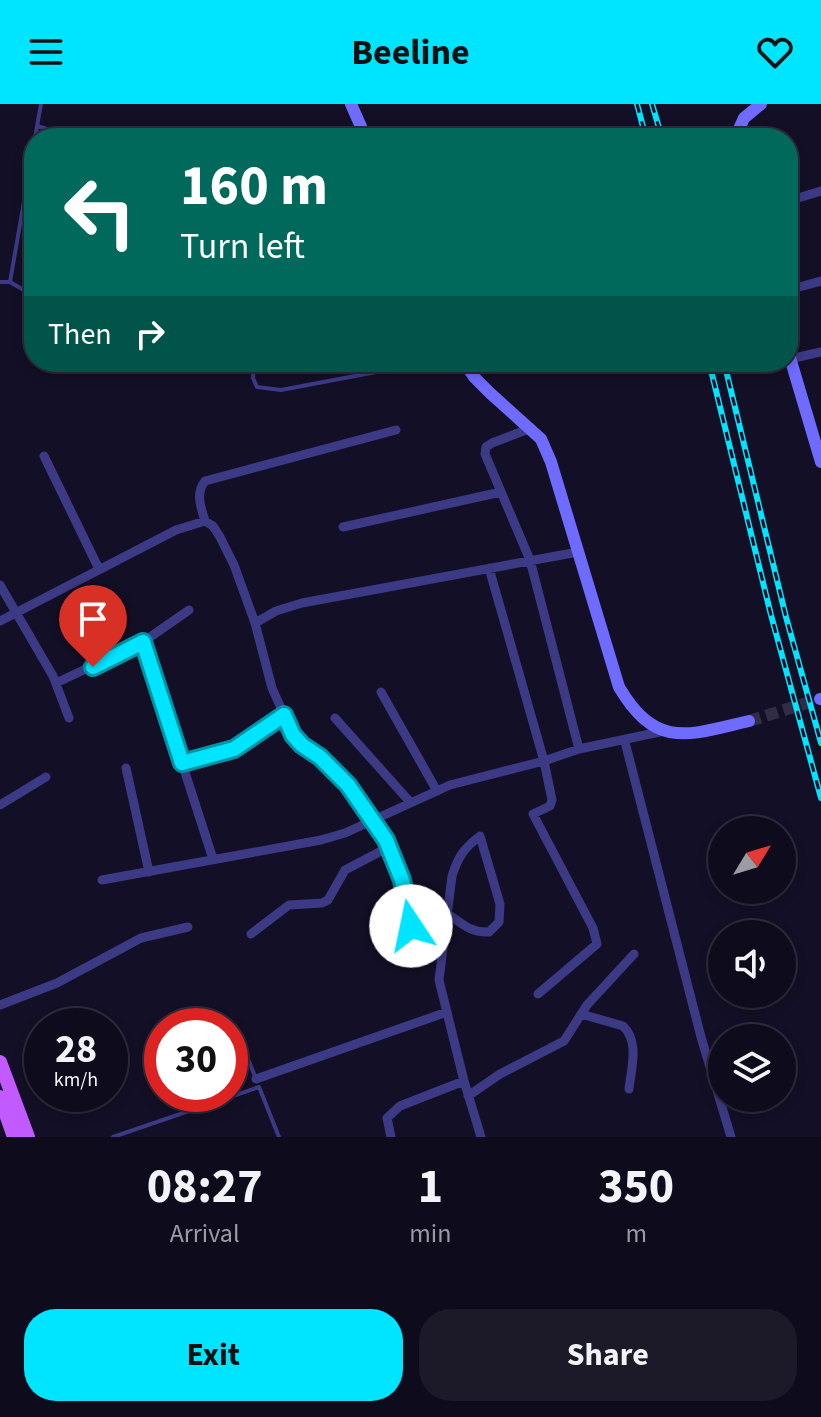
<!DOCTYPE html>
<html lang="en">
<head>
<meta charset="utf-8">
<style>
	body { margin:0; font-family:"Source Sans 3",sans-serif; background:#1c1929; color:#f1f3f6; height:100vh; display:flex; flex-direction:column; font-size:30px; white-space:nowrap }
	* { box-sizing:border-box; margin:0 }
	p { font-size:26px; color:#9b9ba3 }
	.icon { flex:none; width:44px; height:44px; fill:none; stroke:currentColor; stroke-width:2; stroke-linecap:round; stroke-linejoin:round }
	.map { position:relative; height:1033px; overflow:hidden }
	.drawer { display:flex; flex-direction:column; background:#0e0b1c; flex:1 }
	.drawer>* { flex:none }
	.banner { position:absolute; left:24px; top:24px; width:774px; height:244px; border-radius:32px; box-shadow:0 4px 12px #0003,0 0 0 2px #2e2b3b; background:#00695c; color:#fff; overflow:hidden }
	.needle { width:52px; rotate:52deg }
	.controls { position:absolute; left:708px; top:712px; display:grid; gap:16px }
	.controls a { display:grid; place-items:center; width:88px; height:88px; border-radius:50%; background:#0e0b1c; box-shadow:0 4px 12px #0003,0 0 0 2px #2e2b3b; font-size:40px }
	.speed { position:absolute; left:24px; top:904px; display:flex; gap:16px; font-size:40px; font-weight:700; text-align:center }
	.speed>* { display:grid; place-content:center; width:104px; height:104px; border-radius:50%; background:#0e0b1c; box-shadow:0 4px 12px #0003,0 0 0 2px #2e2b3b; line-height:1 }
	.speed small { font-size:20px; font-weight:400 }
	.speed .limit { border:12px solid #d22; background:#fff; color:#111 }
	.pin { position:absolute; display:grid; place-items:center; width:68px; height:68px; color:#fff; margin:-82px -34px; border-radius:50% 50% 50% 0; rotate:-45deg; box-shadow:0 0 8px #0007 }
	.pin .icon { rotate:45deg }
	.me { position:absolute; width:88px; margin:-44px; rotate:349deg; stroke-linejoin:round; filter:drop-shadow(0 0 6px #0008) }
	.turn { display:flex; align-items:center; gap:28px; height:168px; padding:0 24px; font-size:36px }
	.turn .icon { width:104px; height:104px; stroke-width:2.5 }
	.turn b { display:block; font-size:56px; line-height:68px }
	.then { display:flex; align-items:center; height:76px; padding:0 24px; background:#0003; gap:16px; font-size:30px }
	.eta { display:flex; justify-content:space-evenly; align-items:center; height:136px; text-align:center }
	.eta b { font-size:48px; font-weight:700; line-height:56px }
	.button { display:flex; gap:16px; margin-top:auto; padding:16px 24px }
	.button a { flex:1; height:92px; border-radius:32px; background:#00e5ff; color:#111; font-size:32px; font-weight:700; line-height:92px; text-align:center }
	.button a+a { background:#1c1929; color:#f1f3f6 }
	header { display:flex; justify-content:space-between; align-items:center; height:104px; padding:0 24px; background:#00e5ff; color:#111; font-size:36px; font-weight:700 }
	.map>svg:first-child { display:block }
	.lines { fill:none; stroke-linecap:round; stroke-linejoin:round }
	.secondary-tunnel { stroke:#312d47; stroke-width:12; stroke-dasharray:12 6; stroke-linecap:butt }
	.lane { stroke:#3d3a85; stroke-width:4 }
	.street { stroke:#3d3a85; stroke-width:9 }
	.secondary { stroke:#6f6bff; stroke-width:12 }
	.primary { stroke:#c25bff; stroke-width:14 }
	.rail-casing { stroke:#00e5ff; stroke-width:6 }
	.rail { stroke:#130f26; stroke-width:3; stroke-dasharray:9; stroke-linecap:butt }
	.route-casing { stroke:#0095a6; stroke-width:20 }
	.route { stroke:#00e5ff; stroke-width:14 }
</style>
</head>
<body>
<header><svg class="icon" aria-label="menu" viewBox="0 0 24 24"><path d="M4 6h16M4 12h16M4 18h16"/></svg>Beeline<svg class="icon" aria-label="heart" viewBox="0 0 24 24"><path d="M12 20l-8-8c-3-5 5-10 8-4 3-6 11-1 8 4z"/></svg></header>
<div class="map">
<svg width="821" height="1033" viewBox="0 0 821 1033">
	<rect width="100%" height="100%" fill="#130f26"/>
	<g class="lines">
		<path class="secondary-tunnel" d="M749,617L820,595"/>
		<path class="lane" d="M37,22L78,34
			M35,34L41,0
			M0,178H10L34,192
			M10,178L34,40
			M254,258L253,274L257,283L281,286L429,258
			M244,945L256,975
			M259,983L279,1033
			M113,1033L259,983"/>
		<path class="street" d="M788,97L821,87
			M788,186L821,177
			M790,255L821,248
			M531,324L492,339L486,343L485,350L530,456L579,645
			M44,352L99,465
			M205,417C201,403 195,390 205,377L396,326
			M343,423L501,388
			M0,481L53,572L69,614
			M0,517L176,426L205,417L213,422L220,433L234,461L255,519L272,584L293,631L348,681L386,736L402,776L411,822L416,831L422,835L446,828
			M255,519L276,507L302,499L578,448
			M143,538L213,755
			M56,579L143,538L189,506
			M381,588L437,687
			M335,614L410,698
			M625,638L701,933L731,1033
			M182,659L234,645L284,611
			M126,664L149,768
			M0,701L46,673
			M102,776L321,736L345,729L450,681L544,657L489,464
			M448,810C462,820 472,829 489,828L499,818L500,800L480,732C464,744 458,753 452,772L439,876L464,977L481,1033
			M251,830L289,801L322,799L328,796L345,766L389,743
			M538,890L597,840L593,824L533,710L550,702L552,696L544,657L579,645L664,627
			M0,901L57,879L141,834L188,823
			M581,910L623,922C640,938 631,965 629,985
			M256,975L447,908
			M468,992L500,970L564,937L587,901L634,850
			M391,1033L387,1014L400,1002L464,977"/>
		<path class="secondary" d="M351,0L366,34
			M735,34L744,14L761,0
			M788,247L821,358
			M464,258L474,273L490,289L541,335L551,358L619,583C656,646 689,631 749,617
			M820,595H821"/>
		<path class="primary" d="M0,958L28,1033
			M0,993L14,1033"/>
		<defs>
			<path id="rail" d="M637,0L646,34
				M652,0L662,34
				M709,258L771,511L821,694
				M724,258L786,513L821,639"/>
		</defs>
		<use href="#rail" class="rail-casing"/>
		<use href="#rail" class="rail"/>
	</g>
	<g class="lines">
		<defs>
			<path id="route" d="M93,563L143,538L182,659L234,645L284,611L293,631L302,641L320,653L348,681L386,736L402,776L411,822"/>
		</defs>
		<use href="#route" class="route-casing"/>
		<use href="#route" class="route"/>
	</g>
</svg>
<div class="controls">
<a><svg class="needle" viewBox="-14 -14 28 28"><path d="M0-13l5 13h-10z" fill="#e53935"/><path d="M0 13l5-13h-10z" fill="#9b9ba3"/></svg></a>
<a><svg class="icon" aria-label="sound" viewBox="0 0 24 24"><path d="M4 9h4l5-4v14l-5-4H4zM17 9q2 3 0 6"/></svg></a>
<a><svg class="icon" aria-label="layers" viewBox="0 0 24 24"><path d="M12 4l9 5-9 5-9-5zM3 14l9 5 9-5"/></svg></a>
</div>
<div class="speed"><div>28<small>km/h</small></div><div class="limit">30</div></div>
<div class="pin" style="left:93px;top:563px;background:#d93025"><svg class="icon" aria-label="arrive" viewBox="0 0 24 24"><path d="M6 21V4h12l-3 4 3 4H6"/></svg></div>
<svg class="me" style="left:411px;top:822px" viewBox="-20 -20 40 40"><circle r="19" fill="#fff"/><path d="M0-13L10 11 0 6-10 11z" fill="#00e5ff"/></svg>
<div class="banner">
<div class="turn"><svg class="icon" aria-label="left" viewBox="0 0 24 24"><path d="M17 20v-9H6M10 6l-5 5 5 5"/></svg><div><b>160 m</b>Turn left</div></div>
<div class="then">Then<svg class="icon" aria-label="right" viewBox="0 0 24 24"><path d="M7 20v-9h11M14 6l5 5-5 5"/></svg></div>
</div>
</div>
<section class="drawer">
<div class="eta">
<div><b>08:27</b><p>Arrival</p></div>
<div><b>1</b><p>min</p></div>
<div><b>350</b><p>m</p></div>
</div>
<div class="button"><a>Exit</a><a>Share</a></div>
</section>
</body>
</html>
